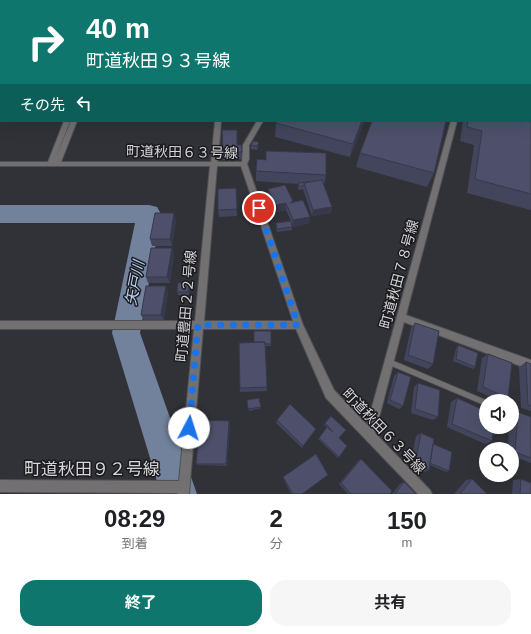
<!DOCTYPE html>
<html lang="ja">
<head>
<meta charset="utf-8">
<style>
	body { margin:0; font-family:Helvetica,"Noto Sans JP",sans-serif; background:#f6f6f6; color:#202124; height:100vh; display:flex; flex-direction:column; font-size:15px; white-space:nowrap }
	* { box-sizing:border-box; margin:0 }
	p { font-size:13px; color:#757577 }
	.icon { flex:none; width:22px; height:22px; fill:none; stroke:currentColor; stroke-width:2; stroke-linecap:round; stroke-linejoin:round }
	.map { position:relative; height:494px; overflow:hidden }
	.side { display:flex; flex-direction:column; background:#fff; flex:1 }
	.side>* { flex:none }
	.hud { position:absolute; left:0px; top:0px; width:531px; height:122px; box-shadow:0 4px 16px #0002; background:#0f766e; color:#fff; overflow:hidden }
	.fabs { position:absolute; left:479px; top:394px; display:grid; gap:8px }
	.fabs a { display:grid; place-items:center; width:40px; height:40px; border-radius:50%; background:#fff; box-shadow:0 4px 16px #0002; font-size:20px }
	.pin { position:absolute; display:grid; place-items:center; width:34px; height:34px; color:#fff; margin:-17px; border:2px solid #fff; border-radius:50%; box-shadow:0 1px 4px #0007 }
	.me { position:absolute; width:44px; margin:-22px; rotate:5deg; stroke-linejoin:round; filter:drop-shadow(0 0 3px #0008) }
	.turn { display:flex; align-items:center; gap:14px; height:84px; padding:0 20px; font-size:18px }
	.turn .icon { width:52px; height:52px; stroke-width:2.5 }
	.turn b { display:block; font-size:28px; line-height:34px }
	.then { display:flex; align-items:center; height:38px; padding:0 20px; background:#0003; gap:8px; font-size:15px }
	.eta { display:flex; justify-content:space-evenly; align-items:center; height:68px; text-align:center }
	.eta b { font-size:24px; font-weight:700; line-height:28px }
	.button { display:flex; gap:8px; margin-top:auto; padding:8px 20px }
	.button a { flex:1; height:46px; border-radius:16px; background:#0f766e; color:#fff; font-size:16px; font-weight:700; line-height:46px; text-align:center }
	.button a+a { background:#f6f6f6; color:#202124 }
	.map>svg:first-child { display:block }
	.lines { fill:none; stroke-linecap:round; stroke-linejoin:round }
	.river { fill:#72829c; fill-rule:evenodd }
	.service-casing { stroke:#4f5055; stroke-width:1.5 }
	.minor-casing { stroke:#4f5055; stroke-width:2 }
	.service { fill:#737072; fill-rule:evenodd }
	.minor { fill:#737072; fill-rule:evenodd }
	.wall { fill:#43455c }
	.shaded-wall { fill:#37384b }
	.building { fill:#4e506b; stroke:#37384b }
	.route { stroke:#1a73e8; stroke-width:7; stroke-dasharray:0 12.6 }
	.labels { text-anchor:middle; stroke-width:3; stroke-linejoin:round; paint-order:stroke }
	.street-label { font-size:14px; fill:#d6d6da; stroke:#1a1a1d }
	.water-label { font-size:15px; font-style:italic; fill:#bbd3f9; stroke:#1a1a1d }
	.near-street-label { font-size:17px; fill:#d6d6da; stroke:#1a1a1d }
</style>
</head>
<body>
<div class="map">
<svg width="531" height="494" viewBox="0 0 531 494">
	<rect width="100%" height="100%" fill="#313238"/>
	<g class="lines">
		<path class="river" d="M0,205H149L157,207L161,214L140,333L197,494H161L112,333L135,223H0Z"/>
		<defs>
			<path id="service" d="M389,359L488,401H489H486V406L484,405L387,364L386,362L387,360Z"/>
			<path id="minor" d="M115,0H119V1H115Z
				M228,0H232V1H228Z
				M242,0H251V1H242Z
				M64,121H70L54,162L71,121H77L61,162H211L215,121H221L218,162H242L243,145L257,121H263L249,145V159L247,164L303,325L334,390L367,425L451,121H457L406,315L531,360V370L404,322L375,433L430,490L432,494H418L326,398L296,329H203L189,494H177L178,493L0,492V480L179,481L194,329H0V321H195L210,166H0V162H48ZM217,166H241L293,321H204Z"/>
		</defs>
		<use href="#service" class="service-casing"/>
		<use href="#minor" class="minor-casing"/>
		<use href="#service" class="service"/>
		<use href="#minor" class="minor"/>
	</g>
	<path class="wall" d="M314,0H333V1H320Z
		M433,0H484V1H433Z
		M530,30H531V47H530Z
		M531,58V210L467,193L474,145L460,141L463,121H530V60Z
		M277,121H365L350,157L275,137L276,123Z
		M369,121H446L434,173L427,187L356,167L360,153L372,122Z
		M241,145L242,159L223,160V153Z
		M251,145L259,146L257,150L251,149Z
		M256,171L326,175L324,185L332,207L331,213L312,216L303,189L299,190L298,187V184L256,181Z
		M236,188L237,216L219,217L218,210Z
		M268,189L293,201L292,202L310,217L309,223L293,227L291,222L292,227V230L277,232L276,226V223L291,221L286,210L275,212L268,196Z
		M176,220L172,246H152L150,239Z
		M172,248L174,254L170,283H148L146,277Z
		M189,283L190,286L189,295H178L177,292Z
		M168,292L164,320H144L141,315Z
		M415,323L433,364L428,369L404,360L411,328Z
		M271,331V346H265L267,391L240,392V388L254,342Z
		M458,345L475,367L473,369L453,361L456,348Z
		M488,354L508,398L501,401L477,391L482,358Z
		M526,362L531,364V411L521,408L519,367Z
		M398,372L403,406L399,409L387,403L394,376Z
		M418,383L438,417L433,420L411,413L414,387Z
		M259,398L261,408L249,411L247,400Z
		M457,398L492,441L485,444L447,427L451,402Z
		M518,412L531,417V463L512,456V449H508L509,427H512V414Z
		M277,420L314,431L302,448L276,423Z
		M229,421L230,424L227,466L198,465L196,464Z
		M325,423L339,438V457L338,458L318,439L327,427L324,425Z
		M421,433L433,444L449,471L446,472L430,465L429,470L424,472L410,466L416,436Z
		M361,459L390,494H348L339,484L358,461Z
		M283,477L302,494H291L283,478Z
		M472,479L487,494H454L466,480Z
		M521,479L531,494H512L513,480Z
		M404,482L416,494H392L400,484Z"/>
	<path class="shaded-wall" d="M362,121H365L350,157L353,144Z
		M259,142V146L257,150V146Z
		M286,203V210L275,212V205Z
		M332,207L331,213L312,216L313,210Z
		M174,213L176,220L172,246L170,239Z
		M310,217L309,223L293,227V220Z
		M172,248L174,254L170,283L167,277Z
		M189,283L190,286L189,295L188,292Z
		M166,286L168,292L164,320L161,315Z
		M229,421L230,424L227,466L226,464Z"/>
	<path class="building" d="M456,0H484V1H462Z
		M530,30H531V39H530Z
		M530,62H531V94L530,93Z
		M530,108L531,109V194L475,179L482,131L467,127L468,121H530Z
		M277,121H362L353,144L276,123Z
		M372,121H446L434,173L360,153Z
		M222,130H237V145H241L242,152L223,153Z
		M253,141L259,142L257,146L251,145Z
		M266,151L326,153V175L256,171L257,159L266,160Z
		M322,180L332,207L313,210L304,183Z
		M309,182L304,183V186H299L298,183Z
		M285,185L293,201L290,203L303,200L310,217L293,220L286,203L275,205L268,189Z
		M236,188L237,209L218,210V189Z
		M155,213H174L170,239H150Z
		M291,221L292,227L277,229L276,223Z
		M151,248H172L167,277H146Z
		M178,283H189L188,292H177Z
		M146,286H166L161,315H141Z
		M415,323L439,331L433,364L408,355Z
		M254,331H271V344H265V342H254Z
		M265,342L267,387L240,388L239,343Z
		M458,345L478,353L475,367L456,359Z
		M488,354L512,363L508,398L483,387Z
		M526,362L531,364V406L528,405Z
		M398,372L411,377L403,406L390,400Z
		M418,383L440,390L438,417L415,409Z
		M259,398L261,407L248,409L247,400Z
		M457,398L486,411V427H494L492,441L452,424Z
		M290,404L316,429L303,446L277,420Z
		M518,412L531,417V458L515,452Z
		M331,416L346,430L339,438L347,446L339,457L319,438L327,427L333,432L325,423Z
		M200,420L229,421L226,464H196Z
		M421,433L434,439L429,470L415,464Z
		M433,444L452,452L449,471L430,463Z
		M316,454L328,475L302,494H293L283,477Z
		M361,459L392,491L390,494H351L341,483Z
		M472,479L487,494H460Z
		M521,479L531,483V494H520Z
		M404,482L416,494H395Z"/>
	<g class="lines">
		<path class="route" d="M189,428L198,325H298L259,208"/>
	</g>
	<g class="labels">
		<g class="street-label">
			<text transform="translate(182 152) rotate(1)" y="5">町道秋田６３号線</text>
			<text transform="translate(399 274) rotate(-75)" y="5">町道秋田７８号線</text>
			<text transform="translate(186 306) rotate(-85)" y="5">町道豊田２２号線</text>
			<text transform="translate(384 431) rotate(46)" y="5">町道秋田６３号線</text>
		</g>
		<g class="water-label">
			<text transform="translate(135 283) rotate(-79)" y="5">矢戸川</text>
		</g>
		<g class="near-street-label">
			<text x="92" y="475">町道秋田９２号線</text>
		</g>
	</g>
</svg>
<div class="fabs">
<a><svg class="icon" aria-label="sound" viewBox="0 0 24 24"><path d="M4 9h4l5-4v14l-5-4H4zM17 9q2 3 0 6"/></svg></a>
<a><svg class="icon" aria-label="search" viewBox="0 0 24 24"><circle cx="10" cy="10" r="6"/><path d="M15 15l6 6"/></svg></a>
</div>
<div class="pin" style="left:259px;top:208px;background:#d93025"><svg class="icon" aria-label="arrive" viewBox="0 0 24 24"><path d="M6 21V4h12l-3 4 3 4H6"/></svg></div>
<svg class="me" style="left:189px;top:428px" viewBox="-20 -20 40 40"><circle r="19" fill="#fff"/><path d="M0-13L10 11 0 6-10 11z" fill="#1a73e8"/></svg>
<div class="hud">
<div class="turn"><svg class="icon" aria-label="right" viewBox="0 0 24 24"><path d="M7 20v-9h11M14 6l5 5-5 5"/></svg><div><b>40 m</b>町道秋田９３号線</div></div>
<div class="then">その先<svg class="icon" aria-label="left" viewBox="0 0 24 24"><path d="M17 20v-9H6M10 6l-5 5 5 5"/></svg></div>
</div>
</div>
<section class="side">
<div class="eta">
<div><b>08:29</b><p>到着</p></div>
<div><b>2</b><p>分</p></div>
<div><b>150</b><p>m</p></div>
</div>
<div class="button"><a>終了</a><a>共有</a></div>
</section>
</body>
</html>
